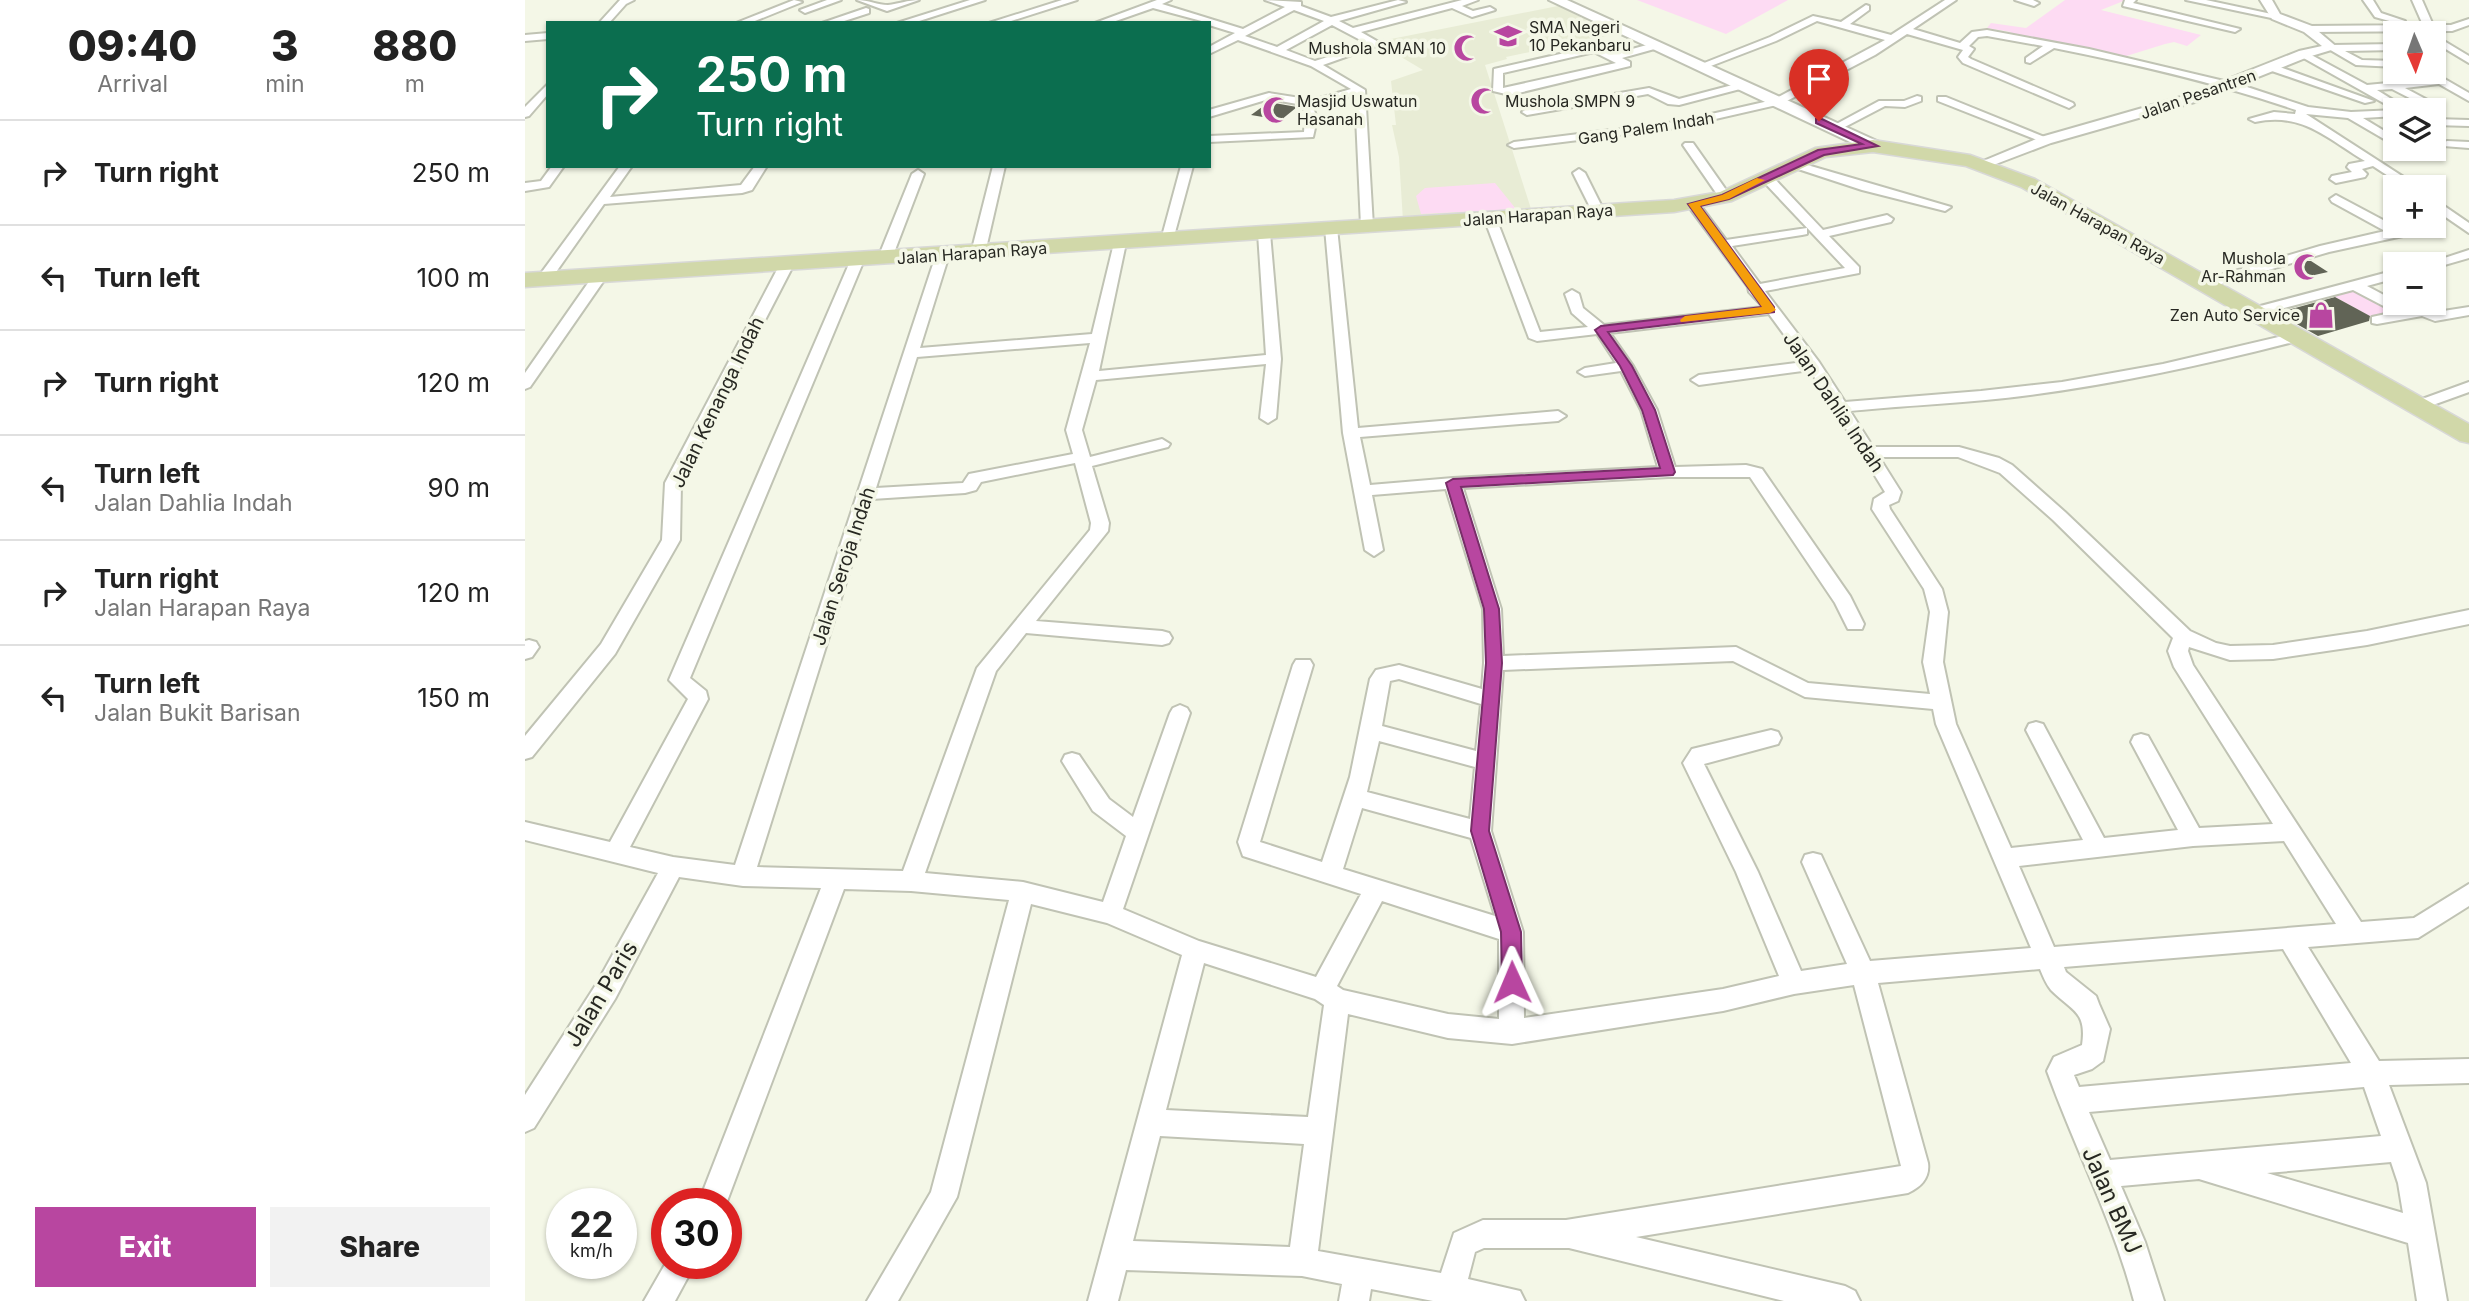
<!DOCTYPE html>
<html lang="en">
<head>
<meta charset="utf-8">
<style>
	body { margin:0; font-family:Inter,sans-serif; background:#f2f2f2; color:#222; height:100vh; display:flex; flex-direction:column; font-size:26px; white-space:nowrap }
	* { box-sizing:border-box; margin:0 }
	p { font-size:23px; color:#767676 }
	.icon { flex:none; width:38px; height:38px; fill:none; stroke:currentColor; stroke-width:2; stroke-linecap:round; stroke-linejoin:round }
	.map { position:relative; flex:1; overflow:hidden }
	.panel { display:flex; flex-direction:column; background:#fff; width:525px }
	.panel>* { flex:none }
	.banner { position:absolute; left:21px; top:21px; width:665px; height:147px; border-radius:0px; box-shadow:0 2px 5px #0004; background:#0b6e4f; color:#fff; overflow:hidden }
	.needle { width:46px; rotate:178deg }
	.fabs { position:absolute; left:1858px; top:21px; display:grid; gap:14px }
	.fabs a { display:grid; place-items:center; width:63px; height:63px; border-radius:0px; background:#fff; box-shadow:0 2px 5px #0004; font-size:35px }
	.speed { position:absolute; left:21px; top:1188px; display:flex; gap:14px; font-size:35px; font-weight:700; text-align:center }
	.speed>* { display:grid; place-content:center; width:91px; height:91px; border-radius:50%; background:#fff; box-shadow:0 2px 5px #0004; line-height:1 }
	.speed small { font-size:18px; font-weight:400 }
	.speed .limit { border:10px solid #d22; background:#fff; color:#111 }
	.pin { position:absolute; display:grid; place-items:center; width:60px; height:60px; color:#fff; margin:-72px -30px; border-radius:50% 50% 50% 0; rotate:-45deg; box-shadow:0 0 7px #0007 }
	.pin .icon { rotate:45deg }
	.me { position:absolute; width:77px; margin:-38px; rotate:359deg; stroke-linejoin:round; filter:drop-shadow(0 0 5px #0008) }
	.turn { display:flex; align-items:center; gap:24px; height:147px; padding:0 35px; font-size:32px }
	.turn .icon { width:91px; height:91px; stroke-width:2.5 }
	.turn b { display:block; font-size:49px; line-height:60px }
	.eta { display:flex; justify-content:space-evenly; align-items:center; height:119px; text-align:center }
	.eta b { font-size:42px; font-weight:800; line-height:49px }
	.cta { display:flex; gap:14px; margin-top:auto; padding:14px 35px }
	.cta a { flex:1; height:80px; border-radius:0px; background:#b846a0; color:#fff; font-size:28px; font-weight:800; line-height:80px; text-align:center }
	.cta a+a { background:#f2f2f2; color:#222 }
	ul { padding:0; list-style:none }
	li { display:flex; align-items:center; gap:21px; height:105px; padding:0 35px; border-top:2px solid #e0e0e0 }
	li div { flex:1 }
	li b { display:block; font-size:26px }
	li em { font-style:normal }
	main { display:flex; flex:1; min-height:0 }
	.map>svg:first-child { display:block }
	.built { fill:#e8ecd5 }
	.green { fill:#fddbf3 }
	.building { fill:#616456 }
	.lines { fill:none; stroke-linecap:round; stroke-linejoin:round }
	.minor-casing { stroke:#c0c3b4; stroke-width:4 }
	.tertiary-casing { stroke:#c0c3b4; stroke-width:4 }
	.secondary-casing { stroke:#c0c3b4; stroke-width:4 }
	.primary-casing { stroke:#d8d8d7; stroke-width:3 }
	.minor { fill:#fff; fill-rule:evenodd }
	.tertiary { fill:#fff; fill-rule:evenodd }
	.secondary { fill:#fff; fill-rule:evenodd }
	.primary { fill:#d1d8a9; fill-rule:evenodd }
	.route { fill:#b846a0; stroke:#782e68; stroke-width:2 }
	.slow { fill:#f59e0b }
	.labels { text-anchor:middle; stroke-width:7; stroke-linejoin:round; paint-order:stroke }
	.far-poi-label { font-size:16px; fill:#272822; stroke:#f4f7e7; text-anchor:start }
	.far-street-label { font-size:16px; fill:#272822; stroke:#f4f7e7 }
	.street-label { font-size:19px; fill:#272822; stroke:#f4f7e7 }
	.near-street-label { font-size:23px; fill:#272822; stroke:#f4f7e7 }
</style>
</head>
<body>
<main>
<section class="panel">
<div class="eta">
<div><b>09:40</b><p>Arrival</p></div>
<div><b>3</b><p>min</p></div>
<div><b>880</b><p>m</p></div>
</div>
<ul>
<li><svg class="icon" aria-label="right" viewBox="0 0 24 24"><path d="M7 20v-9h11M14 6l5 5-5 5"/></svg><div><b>Turn right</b></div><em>250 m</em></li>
<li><svg class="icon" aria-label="left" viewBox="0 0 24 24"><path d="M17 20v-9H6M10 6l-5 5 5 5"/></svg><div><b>Turn left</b></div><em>100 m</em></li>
<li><svg class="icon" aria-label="right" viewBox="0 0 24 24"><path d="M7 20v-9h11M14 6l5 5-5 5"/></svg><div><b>Turn right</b></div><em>120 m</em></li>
<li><svg class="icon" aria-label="left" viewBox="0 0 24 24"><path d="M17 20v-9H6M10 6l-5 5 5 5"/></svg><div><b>Turn left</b><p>Jalan Dahlia Indah</p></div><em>90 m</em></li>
<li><svg class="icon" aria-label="right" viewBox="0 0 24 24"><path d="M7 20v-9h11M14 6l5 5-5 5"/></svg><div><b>Turn right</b><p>Jalan Harapan Raya</p></div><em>120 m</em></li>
<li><svg class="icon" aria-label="left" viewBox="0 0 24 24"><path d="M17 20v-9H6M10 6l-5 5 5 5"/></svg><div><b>Turn left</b><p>Jalan Bukit Barisan</p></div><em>150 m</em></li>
</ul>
<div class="cta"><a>Exit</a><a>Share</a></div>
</section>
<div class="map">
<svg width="1944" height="1301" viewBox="0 0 1944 1301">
	<rect width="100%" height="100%" fill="#f4f7e7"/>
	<path class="built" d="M1033,6L1091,34L981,57L982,59L960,65L1007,212L878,221L874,157L867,125H871L866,81L898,70L851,42Z"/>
	<path class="green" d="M1112,0H1263L1201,34Z
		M1540,0H1601L1576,10L1676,35L1662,46L1649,42L1640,44L1595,58L1485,36L1486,32L1462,28L1466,23L1501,28Z
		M970,183L991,209L896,214L891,196L900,188Z
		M1828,287L1874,312L1850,319L1803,293Z"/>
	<path class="building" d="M744,102L772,107L756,120L726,115Z
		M1781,261H1786L1803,272L1785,276L1767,266Z
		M1810,297L1845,316L1844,321L1793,336L1752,313Z"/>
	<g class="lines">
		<defs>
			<path id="minor" d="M95,0H109L101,4L84,23H74Z
				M269,0L277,2L225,23H211Z
				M302,0H316L280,13L275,10Z
				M332,0C343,0 353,5 363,5C373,4 383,0 394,0L362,11Z
				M445,0H460L388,23H372Z
				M537,0H552L480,23H464Z
				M632,0H646L637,4L718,29L760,7L740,0L776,2V6L806,17L873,0L881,2L814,21L828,28L937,0H953L937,6L948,11L965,7L970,10L947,17L927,8L836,32L857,44L798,65L840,90L848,226L842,230L836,226L830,95L788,107L792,119L788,137L684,142V136L779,132L780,119L778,105L744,99L684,117V110L744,93L788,100L826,89L786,66L713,40L684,54V47L710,33L684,25V23L628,8L585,23H570ZM769,10L799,21L752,47L720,36ZM807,25L843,44L790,61L761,50Z
				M1420,0H1431L1388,29L1435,43L1447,32L1462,30L1564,49L1716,85L1783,107L1826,112L1871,110L1775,56V52L1779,51L1842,85L1905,79L1903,74H1911L1944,93V101L1914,84L1880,88L1910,104L1911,106L1906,109L1867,89L1852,90L1884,110H1871V116L1838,118L1871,138V146L1823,118L1781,114L1894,187H1880L1848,166L1837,169L1842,174L1840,177L1811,183L1805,179L1807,176L1827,172L1822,167L1824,164L1840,161C1801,138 1778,112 1730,122L1724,119L1749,112L1770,114L1771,110C1692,83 1610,64 1529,48L1505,63L1501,62V58L1518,46L1462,36L1453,37L1444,46L1449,49L1443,57L1446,59L1548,103L1549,105L1544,108L1438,63L1433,57L1438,50L1382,34L1350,55L1256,104L1151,128L989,148L983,145L989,142L1151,122L1248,100L1360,40L1292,21L1251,41L1178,69L1169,67L1245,37L1288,16L1316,22L1341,5L1344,6V10L1325,24L1366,35Z
				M1490,0H1508L1514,3L1509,6Z
				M1600,0H1611L1608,3L1715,29L1710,32L1598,6Z
				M1661,0H1681L1756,16L1751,19Z
				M1838,0H1848L1856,13L1880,21L1875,24L1850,17Z
				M1887,0H1897L1908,25H1926L1944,19V25L1927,31L1783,32L1778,29L1783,26L1898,25Z
				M341,8L344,9V13L313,23H297Z
				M1079,20L1082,21V25L1049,33L1044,30Z
				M23,33V39L0,41V35Z
				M1909,35L1944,56V63L1909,42Z
				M1129,43L1133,44V48L1097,58L1105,62V66L985,95L968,91L969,69L1070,46L1089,54ZM1069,52L1091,63L978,88V73Z
				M1871,44V50L1820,51L1837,60L1871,61V67L1831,65L1802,48L1807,45Z
				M1744,66H1752L1849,101L1840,103L1744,70Z
				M1215,83L1220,86L1219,88L1154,105L1143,104L1123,94L1002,115L997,112L1002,109L1124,88L1154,99Z
				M23,84V94L4,116L0,117V107Z
				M1392,96L1396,97V101L1380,107L1360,106L1314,130L1304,128L1354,101H1379Z
				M1413,97H1421L1527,140L1517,142L1413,101Z
				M1909,119L1944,120V126L1909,125Z
				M1922,141L1944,142V148L1918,146L1916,144Z
				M1160,143H1168L1206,197L1204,200H1196L1158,145Z
				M1264,162H1272L1426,207L1420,211L1337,190L1264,166Z
				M27,166H39L24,187L0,191V183L16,181Z
				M95,166H107L85,197L216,185L230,166H242L227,190L217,193L79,204L24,282H14V276Z
				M468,166H480L460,253L453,257L446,253Z
				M656,166H668L648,240L642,244L636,240Z
				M1054,169L1060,173L1079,211L1077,214L1073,215L1067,211L1048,173Z
				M393,170L399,174L367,258L360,262L355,261L353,258L387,174Z
				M1241,173L1245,174L1298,230L1362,215L1368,219L1366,222L1304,236L1334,267V273L1240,291L1294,362L1320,402L1456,391L1537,382L1638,364L1771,333L1778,337L1776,340C1687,363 1597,383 1505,395C1446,403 1385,405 1325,411L1348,447H1434L1474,458L1487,465L1540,512L1665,631L1691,643L1705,646L1748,645L1842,631L1944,610V624L1842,645L1748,659L1705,660L1664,647L1663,651L1668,665L1836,922L1889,918L1944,884V906L1893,938L1783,947L1854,1061L1944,1059V1083L1864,1085L1901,1183L1922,1301H1892L1883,1243L1674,1179L1596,1186L1620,1242L1639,1301H1609C1588,1220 1550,1149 1522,1071L1529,1057L1557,1045C1562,1011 1547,1011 1526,990C1521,984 1518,976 1515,969L1353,983L1403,1163C1405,1178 1396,1187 1383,1193L1111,1237L1320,1286L1330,1291L1335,1301H1259L1044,1248H959L950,1252L943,1279L995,1291L1000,1301H908L846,1289L844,1301H814L817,1284L777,1276L601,1270L593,1301H563L657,955L582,923L506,904L432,1197L373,1301H342L406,1192L484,900L386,891L319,889L201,1204H173L296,888L218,886L154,877L90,999L9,1128L0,1132V1095L72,983L133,873L0,840V822L85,842L163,699L144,680L327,257H337L339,260L165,678L181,691L183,699L105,847L148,857L210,865L412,252H422L424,255L395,348L567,334L589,243L595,239L600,240L601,243L574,371L741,355L733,233L739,229L745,233L756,359L751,418L743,423L735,418L741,364L571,380L557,430L565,457L637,439L645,444L643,447L567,466L584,523L583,531L511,621L637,631L644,633L647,638L644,643L637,645L501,633L471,671L400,873L498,882L578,902L601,836L568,811L537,761L540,755L547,753L554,755L584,799L608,817L645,713L648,708L655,705L662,708L665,713L598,909L674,941L791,977L836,894L718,856L713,842L768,665L771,660H785L788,665L735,842L797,862L825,777L845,679L851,670L874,665L957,689L959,663L958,609L921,489L847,495L858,550L849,556L840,550L818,433L800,228L806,224L812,228L833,428L1033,411L1041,416L1033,421L835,437L845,485L928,478L1133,467L1116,410L1096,371L1060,376L1053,372L1060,368L1091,363L1072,334L1012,341L1004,338L959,218L965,214L971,218L1015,332L1063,327L1047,313L1040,294L1047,290L1054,294L1058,308L1079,325L1238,307L1224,292L1223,287L1164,207V201H1172L1201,240L1282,228V234L1277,235L1207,246L1235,284L1320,268L1237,180L1235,177ZM1244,314L1279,362L1174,375L1166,380L1174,385L1285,370L1360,492L1349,499L1347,509L1399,589L1405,612L1398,662L1405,694L1283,683L1211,647L978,656L976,609L938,488L1143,477H1225L1310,603L1323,629H1337L1339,624L1325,596L1237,469L1221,465L1150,467L1132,410L1108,366L1085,333ZM565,343L541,430L548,454L444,474L438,483L351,488L392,357ZM1354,457H1433L1475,473L1528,520L1648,638L1643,651L1649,667L1748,824L1674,828L1623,736L1616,734L1609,736L1606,742L1653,830L1579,838L1518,724L1511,722L1504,724L1501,730L1558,840L1486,848L1431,724L1418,662L1423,612L1417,589L1365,509L1364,505L1373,501L1376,492ZM550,463L566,523L565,530L452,668L378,871L232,867L347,499L440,493L451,490L456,482ZM1208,661L1280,697L1408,709L1411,724L1506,948L1345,961L1296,855L1288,853L1280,855L1277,862L1322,964L1276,971L1233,872L1179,764L1253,744L1256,738L1253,732L1246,730L1167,749L1158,763L1211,872L1254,976L1198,989L999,1018L998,932L966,831L978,670ZM874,679L956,704L951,751L857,726L865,681ZM854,741L950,767L945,819L842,792ZM837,808L946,838L970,916L818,869ZM1759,841L1811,924L1529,947L1494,866L1668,846ZM857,901L974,939V1019L923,1014L818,990L812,986ZM1758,949L1826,1063L1554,1087L1549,1075L1567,1069L1578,1061L1585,1029L1574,1004L1571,996L1541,972L1539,967ZM679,963L790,999L799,1005L783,1117L641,1110ZM1329,985L1376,1166L1041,1220H958L929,1233L916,1273L793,1251L823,1014L923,1038L987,1044L1198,1011L1269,994ZM1839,1087L1856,1136L1585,1160L1564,1112ZM635,1136L779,1144L765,1247L608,1241ZM1866,1162L1873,1183L1878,1213L1742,1173Z
				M1811,195L1873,228L1903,226L1878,236L1804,252L1686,287L1681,288L1674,284L1676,281L1795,246L1860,231L1807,202L1805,199Z
				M1909,199L1944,223V233L1909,209Z
				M1944,250V258L1909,268V264H1901Z
				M262,260L269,264L156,483L155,540L90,654L7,757L0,759V736L76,644L137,540L140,483L255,264Z
				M1871,270V278L1842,286L1885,309L1899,307L1912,312L1944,307V315L1910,321L1897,316L1852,324L1847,323V317L1870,312L1828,290L1729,316L1722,312L1724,309Z
				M75,272L82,276L5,387L0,389V373L70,273Z
				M1944,382V392L1894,410L1886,405L1889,402Z
				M4,640L11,642L14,647L7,657L0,659V641Z
				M142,1261V1264H170L150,1301H119Z"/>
			<path id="tertiary" d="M1735,0H1747L1755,14L1787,26L1813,48L1783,57L1673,101L1526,143L1463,167H1453L1451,164L1516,137L1663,95L1774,51L1797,46L1779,32L1747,19Z"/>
			<path id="secondary" d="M1024,0H1042L1354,142L1356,146L1348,151L1342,150Z"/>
			<path id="primary" d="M1348,140L1445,155L1510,179L1944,424V443L1935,441L1496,187L1441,166L1348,152L1301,157L1207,201L1149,212L0,287V273L1149,200L1195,192L1290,148Z"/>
		</defs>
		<use href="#minor" class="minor-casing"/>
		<use href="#tertiary" class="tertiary-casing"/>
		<use href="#secondary" class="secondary-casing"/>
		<use href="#primary" class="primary-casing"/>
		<use href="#minor" class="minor"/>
		<use href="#tertiary" class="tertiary"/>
		<use href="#secondary" class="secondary"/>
		<use href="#primary" class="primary"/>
	</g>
	<path class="route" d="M1291,119H1297L1353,146L1299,155L1204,199L1175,206L1249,307V312L1083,332L1107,366L1130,410L1150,472L1148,475L936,487L974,609L977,663L964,831L996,932L997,982L994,988L987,991L980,988L977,982L976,932L946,831L961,663L959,609L921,483L928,479L1135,468L1117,410L1095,366L1070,330L1076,326L1237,307L1163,204L1197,195L1293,150L1337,144L1291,123Z"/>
	<path class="slow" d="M1232,178L1240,180L1204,199L1175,206L1251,310L1245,313L1156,322L1155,320L1160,316L1237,307L1163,204L1197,195Z"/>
	<defs>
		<symbol id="school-bare" viewBox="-9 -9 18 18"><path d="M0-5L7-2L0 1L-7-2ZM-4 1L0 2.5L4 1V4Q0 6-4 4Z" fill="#b846a0" stroke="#f4f7e7" stroke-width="2.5" paint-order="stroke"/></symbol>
		<symbol id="mosque-bare" viewBox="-9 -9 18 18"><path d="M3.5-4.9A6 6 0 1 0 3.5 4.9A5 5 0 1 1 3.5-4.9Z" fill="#b846a0" stroke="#f4f7e7" stroke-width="2.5" paint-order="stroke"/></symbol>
		<symbol id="shop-bare" viewBox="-9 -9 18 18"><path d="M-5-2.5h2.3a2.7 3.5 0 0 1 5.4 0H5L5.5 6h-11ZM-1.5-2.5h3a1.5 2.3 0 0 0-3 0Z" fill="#b846a0" stroke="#f4f7e7" stroke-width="2.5" paint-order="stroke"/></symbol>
	</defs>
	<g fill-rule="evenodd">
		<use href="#school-bare" x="964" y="17" width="38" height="38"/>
		<use href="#mosque-bare" x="923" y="29" width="38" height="38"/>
		<use href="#mosque-bare" x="940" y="82" width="38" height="38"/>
		<use href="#mosque-bare" x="732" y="91" width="38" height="38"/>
		<use href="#mosque-bare" x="1763" y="248" width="38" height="38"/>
		<use href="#shop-bare" x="1777" y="296" width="38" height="38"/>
	</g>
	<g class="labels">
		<g class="far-poi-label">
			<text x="1004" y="33">SMA Negeri<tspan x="1004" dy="18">10 Pekanbaru</tspan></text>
			<text x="921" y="54" text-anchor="end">Mushola SMAN 10</text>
			<text x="772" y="107">Masjid Uswatun<tspan x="772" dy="18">Hasanah</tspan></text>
			<text x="980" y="107">Mushola SMPN 9</text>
			<text x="1761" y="264" text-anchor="end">Mushola<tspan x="1761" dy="18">Ar-Rahman</tspan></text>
			<text x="1775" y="321" text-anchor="end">Zen Auto Service</text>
		</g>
		<g class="far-street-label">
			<text transform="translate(1673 94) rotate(-19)" y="6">Jalan Pesantren</text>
			<text transform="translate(1121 128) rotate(-9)" y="6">Gang Palem Indah</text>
			<text transform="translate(1013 215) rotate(-4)" y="6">Jalan Harapan Raya</text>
			<text transform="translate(1573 223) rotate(29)" y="6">Jalan Harapan Raya</text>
			<text transform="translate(447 253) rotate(-4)" y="6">Jalan Harapan Raya</text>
		</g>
		<g class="street-label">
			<text transform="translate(192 402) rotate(-64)" y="7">Jalan Kenanga Indah</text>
			<text transform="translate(1309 402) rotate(56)" y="7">Jalan Dahlia Indah</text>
			<text transform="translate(318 566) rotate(-72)" y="7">Jalan Seroja Indah</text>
		</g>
		<g class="near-street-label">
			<text transform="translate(76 994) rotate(-59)" y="8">Jalan Paris</text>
			<text transform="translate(1587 1200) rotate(66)" y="8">Jalan BMJ</text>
		</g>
	</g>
</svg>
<div class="fabs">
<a><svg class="needle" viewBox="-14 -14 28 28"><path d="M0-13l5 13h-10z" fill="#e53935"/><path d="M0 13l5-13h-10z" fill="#767676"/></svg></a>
<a><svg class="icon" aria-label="layers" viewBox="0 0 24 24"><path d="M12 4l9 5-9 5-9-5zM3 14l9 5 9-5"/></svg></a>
<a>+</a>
<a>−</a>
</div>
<div class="speed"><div>22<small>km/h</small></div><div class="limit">30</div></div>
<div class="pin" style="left:1294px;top:121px;background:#d93025"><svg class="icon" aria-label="arrive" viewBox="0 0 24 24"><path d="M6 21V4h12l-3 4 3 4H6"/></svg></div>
<svg class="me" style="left:987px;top:982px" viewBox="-20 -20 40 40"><path d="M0-17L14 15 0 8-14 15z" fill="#b846a0" stroke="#fff" stroke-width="4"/></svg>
<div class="banner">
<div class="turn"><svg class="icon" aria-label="right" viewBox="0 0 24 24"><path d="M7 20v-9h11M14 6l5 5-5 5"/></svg><div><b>250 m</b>Turn right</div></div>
</div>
</div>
</main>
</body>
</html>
